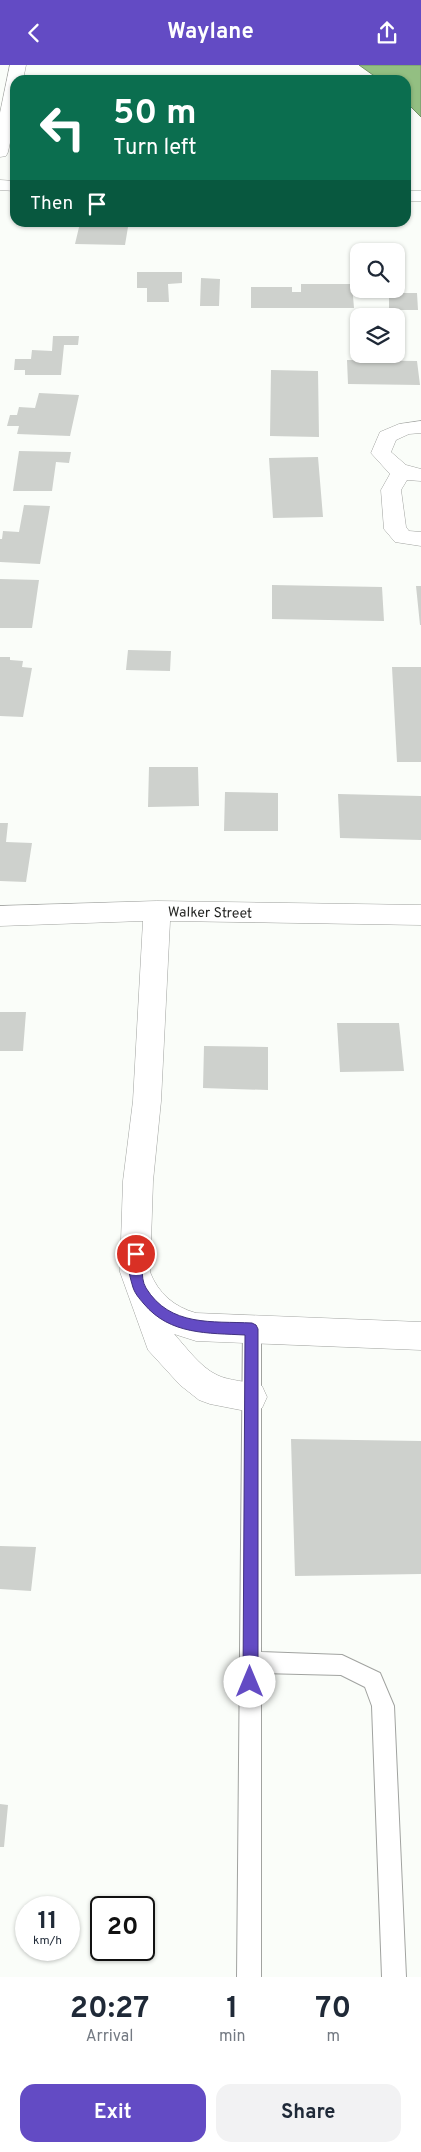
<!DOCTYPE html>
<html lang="en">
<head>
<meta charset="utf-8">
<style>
	body { margin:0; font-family:Overpass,sans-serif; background:#f2f2f3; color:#1f2937; height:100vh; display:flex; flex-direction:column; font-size:19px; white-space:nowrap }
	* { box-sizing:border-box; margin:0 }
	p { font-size:16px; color:#747a83 }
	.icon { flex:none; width:28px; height:28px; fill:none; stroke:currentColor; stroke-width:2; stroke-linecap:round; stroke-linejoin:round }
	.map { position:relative; height:1912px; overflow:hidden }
	.side { display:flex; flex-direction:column; background:#fff; flex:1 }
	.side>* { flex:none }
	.top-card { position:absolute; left:10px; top:10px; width:401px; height:152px; border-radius:15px; box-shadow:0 1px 4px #0004; background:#0b6e4f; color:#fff; overflow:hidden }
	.tools { position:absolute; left:350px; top:178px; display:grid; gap:10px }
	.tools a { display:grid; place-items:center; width:55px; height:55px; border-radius:10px; background:#fff; box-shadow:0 1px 4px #0004; font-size:25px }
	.speed { position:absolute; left:15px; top:1831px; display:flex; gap:10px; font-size:25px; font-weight:700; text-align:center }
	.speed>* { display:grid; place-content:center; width:65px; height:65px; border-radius:50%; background:#fff; box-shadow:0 1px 4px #0004; line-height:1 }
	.speed small { font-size:12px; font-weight:400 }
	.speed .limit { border:2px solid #111; border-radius:8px; background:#fff; color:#111 }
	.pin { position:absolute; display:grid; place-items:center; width:42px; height:42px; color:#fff; margin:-21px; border:2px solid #fff; border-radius:50%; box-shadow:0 1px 5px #0007 }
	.me { position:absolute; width:55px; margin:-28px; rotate:0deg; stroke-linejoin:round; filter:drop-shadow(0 0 4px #0008) }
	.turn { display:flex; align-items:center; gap:18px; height:105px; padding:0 20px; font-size:22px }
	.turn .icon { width:65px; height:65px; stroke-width:2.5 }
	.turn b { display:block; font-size:35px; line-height:42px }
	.then { display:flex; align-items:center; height:48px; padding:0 20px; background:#0003; gap:10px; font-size:19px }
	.eta { display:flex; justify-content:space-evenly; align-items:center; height:85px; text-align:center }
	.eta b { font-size:30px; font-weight:700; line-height:35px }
	.cta { display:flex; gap:10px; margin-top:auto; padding:10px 20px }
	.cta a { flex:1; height:58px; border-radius:15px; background:#634bc4; color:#fff; font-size:20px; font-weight:700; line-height:58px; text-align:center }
	.cta a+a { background:#f2f2f3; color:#1f2937 }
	header { display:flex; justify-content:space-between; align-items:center; height:65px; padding:0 20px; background:#634bc4; color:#fff; font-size:22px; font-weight:700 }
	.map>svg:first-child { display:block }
	.water { fill:#93bf82; stroke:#729166 }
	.building { fill:#ced1cd }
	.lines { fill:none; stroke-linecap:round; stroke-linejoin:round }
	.lane-casing { stroke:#a1a3a0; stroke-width:2 }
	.street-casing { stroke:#a1a3a0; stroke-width:1 }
	.secondary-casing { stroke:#a1a3a0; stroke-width:1 }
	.lane { fill:#fff; fill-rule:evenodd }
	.street { fill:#fff; fill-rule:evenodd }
	.secondary { fill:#fff; fill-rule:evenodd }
	.route { fill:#634bc4; stroke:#40317f }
	.labels { text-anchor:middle; stroke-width:5; stroke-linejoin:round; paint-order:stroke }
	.street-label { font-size:14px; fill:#262725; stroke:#fff }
</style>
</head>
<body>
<header><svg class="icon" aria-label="back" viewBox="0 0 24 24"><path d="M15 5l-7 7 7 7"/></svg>Waylane<svg class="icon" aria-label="share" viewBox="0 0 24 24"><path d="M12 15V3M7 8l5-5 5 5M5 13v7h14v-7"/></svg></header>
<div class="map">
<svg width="421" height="1912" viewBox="0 0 421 1912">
	<rect width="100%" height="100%" fill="#fafdf9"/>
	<path class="water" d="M359,0H421V52L406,37V15H380Z"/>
	<path class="building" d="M80,158H108V161L128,162L125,180L75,179Z
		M137,207H182V218L168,219L169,237H147V223H137Z
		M201,213L220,214L219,241H200Z
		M301,219H352L354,243H251V222H292V227H301Z
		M400,228H417L418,245H389V229H400Z
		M53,271H79L78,280H64L61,310H25V305H14L15,294H31L32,285L52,286Z
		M347,295L417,296L420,320L348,319Z
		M271,305L318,306L319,372L270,371Z
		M39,328L79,330L70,371L17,369L19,361H7L10,350H17L19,342L35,343Z
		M19,386L71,387L69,398L56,397L52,426H13Z
		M318,392L323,452L273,453L269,393Z
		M24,440L50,441L40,499L0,497V474H2L3,466L19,467Z
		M0,514L39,515L32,563H0Z
		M272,520L382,522L384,556L272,554Z
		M416,521H421V560H420Z
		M128,585L171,586L170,606L126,605Z
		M0,592H10V595L23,596L22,602L32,603L23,652L0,651Z
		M392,602H421V697H397Z
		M149,702H198L199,741L148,742Z
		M225,727L278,728V766H224Z
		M338,729L421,731V775L340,773Z
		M0,758H8L6,777L32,778L26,817L0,816Z
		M0,947H26L23,986H0Z
		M337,958H399L404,1006L340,1007Z
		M204,981L268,982V1025L203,1023Z
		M291,1374L421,1376V1509L295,1511Z
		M0,1481L36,1482L31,1526L0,1524Z
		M0,1739L8,1740L4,1782H0Z"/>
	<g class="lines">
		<defs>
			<path id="lane" d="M252,1256L259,1258L261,1264V1587L342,1590L380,1608L394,1641L406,1912H382L372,1641L365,1622L341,1610L261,1608V1912H237L243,1264L245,1258Z"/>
			<path id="street" d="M0,115L15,116V126L0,125Z
				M406,126H421V136H406Z
				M421,356V368L409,369L396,375L391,387L406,400L421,404V416L407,415L401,425L406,462L409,466L421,467V481L395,477L384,464L381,425L390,409L371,388L380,367L399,359Z
				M157,836L421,840V860L170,856L161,1036L153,1116L150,1207C158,1228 174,1242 196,1248L421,1257V1285L196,1276L174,1269C187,1283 200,1302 217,1310C229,1316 248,1316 262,1321L267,1332L262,1343L251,1347L210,1339L199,1335L180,1320L148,1285L120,1207L123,1116L133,1036L143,856L0,861V841Z"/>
			<path id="secondary" d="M10,0H26L23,15H15V54L8,87L6,91L0,92V48Z"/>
		</defs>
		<use href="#lane" class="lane-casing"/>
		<use href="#street" class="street-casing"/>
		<use href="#secondary" class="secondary-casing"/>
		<use href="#lane" class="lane"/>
		<use href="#street" class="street"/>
		<use href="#secondary" class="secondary"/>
	</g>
	<path class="route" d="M136,1183L140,1185C145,1197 139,1211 146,1223C170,1262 212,1256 252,1258L256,1260L258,1264V1617L256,1622L250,1624L245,1622L243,1617L245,1270C208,1268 170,1270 144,1239C139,1233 134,1228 132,1219C129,1209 126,1196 131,1185Z"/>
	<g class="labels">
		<g class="street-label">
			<text transform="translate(210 847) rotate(1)" y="5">Walker Street</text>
		</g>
	</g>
</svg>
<div class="tools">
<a><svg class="icon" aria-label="search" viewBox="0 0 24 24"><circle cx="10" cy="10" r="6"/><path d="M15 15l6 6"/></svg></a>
<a><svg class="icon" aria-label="layers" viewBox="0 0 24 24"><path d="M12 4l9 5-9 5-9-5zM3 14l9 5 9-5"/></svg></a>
</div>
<div class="speed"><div>11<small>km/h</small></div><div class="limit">20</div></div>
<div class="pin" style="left:136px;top:1189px;background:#d93025"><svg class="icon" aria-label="arrive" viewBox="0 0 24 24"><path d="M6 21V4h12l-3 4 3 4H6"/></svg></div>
<svg class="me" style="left:250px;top:1617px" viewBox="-20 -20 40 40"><circle r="19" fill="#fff"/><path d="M0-13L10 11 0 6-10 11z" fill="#634bc4"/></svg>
<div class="top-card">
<div class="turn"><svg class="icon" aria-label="left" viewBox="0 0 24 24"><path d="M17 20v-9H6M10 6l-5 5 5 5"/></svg><div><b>50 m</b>Turn left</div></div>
<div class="then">Then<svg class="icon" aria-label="arrive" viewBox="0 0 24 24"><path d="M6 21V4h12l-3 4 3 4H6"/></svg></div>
</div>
</div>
<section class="side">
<div class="eta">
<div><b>20:27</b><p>Arrival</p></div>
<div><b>1</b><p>min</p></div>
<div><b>70</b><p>m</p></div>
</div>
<div class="cta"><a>Exit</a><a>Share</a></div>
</section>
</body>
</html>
